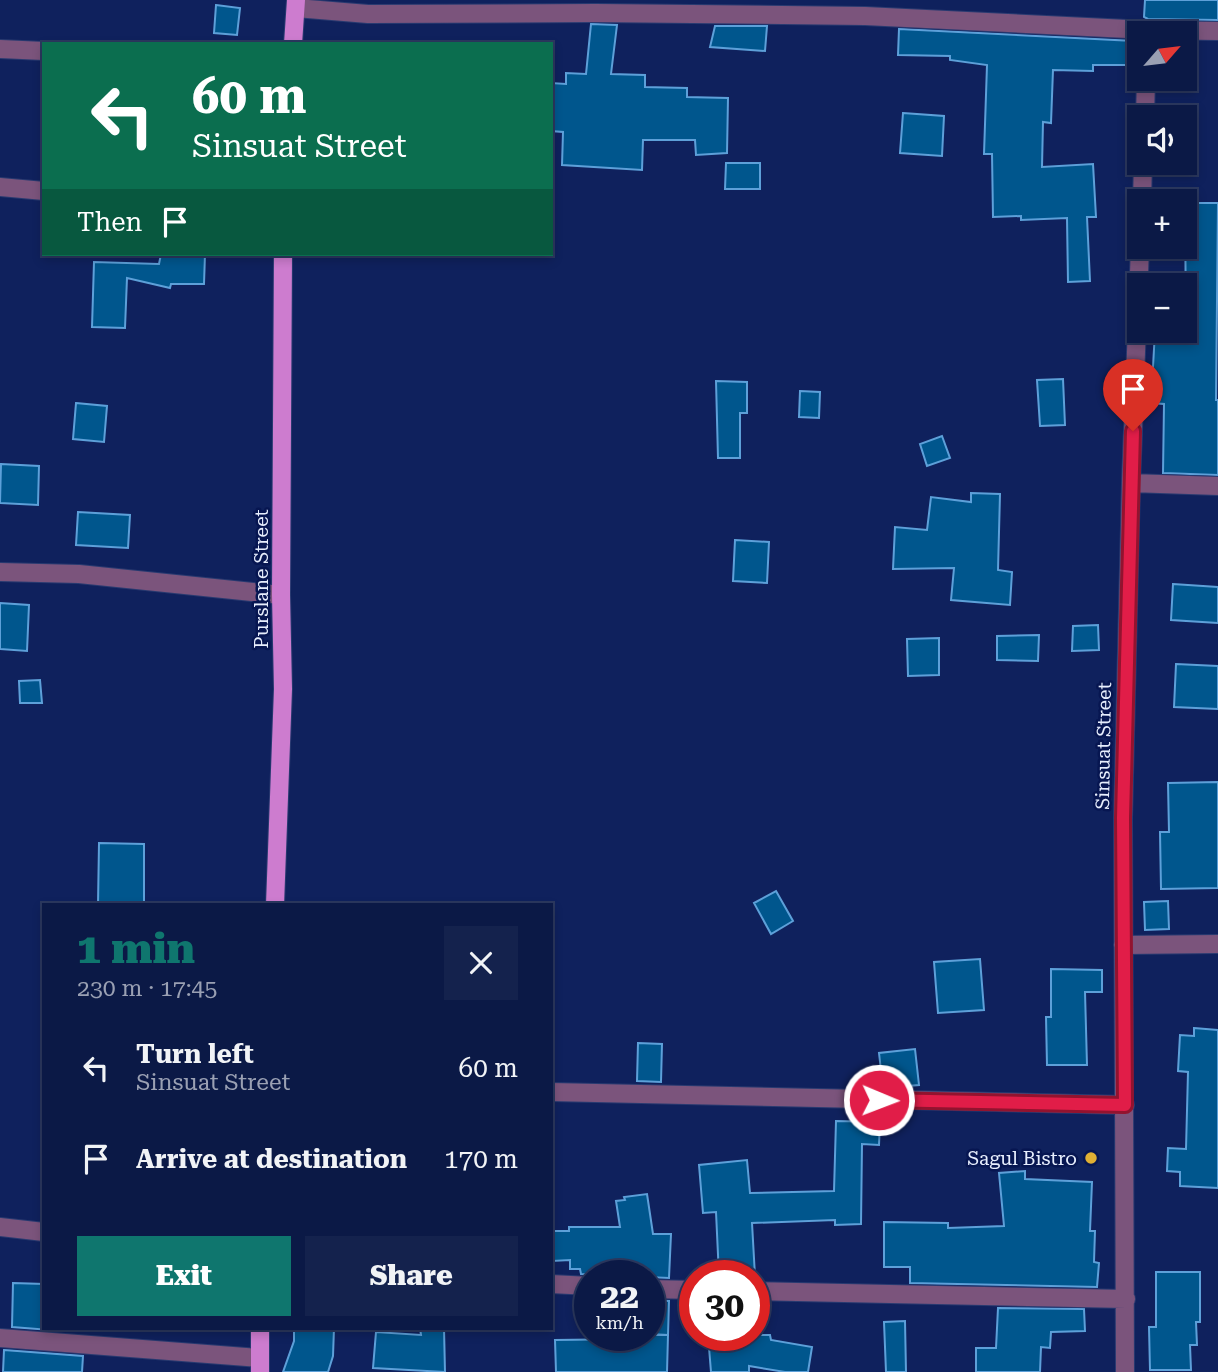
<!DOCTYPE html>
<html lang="en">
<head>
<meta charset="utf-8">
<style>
	body { margin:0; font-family:"Roboto Serif",serif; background:#14224d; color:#f1f3f6; height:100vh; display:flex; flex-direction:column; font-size:26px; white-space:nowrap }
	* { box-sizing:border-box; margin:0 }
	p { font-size:23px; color:#9aa0b3 }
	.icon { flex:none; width:38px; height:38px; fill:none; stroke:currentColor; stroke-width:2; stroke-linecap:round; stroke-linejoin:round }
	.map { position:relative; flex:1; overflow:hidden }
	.side { position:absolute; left:42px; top:903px; width:511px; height:427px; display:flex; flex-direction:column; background:#0b1946; border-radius:0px; box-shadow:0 4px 10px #0003,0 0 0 2px #2b385f }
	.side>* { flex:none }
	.top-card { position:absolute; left:42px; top:42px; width:511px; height:214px; border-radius:0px; box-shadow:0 4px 10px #0003,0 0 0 2px #2b385f; background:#0b6e4f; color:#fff; overflow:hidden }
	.needle { width:46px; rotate:62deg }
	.tools { position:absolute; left:1127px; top:21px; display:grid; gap:14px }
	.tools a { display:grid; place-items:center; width:70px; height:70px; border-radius:0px; background:#0b1946; box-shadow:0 4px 10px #0003,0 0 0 2px #2b385f; font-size:35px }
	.speed { position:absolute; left:574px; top:1260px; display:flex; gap:14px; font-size:35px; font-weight:700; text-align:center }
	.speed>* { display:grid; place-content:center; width:91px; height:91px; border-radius:50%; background:#0b1946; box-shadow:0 4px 10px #0003,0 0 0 2px #2b385f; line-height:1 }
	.speed small { font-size:18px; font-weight:400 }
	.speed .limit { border:10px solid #d22; background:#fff; color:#111 }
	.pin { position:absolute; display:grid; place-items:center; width:60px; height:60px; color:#fff; margin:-72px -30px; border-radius:50% 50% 50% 0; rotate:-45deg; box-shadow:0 0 7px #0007 }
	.pin .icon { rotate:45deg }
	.me { position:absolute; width:77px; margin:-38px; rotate:91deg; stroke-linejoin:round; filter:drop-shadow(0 0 5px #0008) }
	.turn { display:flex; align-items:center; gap:24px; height:147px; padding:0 35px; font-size:32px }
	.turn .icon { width:91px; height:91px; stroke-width:2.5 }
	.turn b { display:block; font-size:49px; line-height:60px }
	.then { display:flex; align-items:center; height:66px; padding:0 35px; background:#0003; gap:14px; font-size:26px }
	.round { display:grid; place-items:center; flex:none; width:74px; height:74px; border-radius:0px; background:#14224d }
	.overview { display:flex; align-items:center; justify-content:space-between; height:119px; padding:0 35px }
	h1 { font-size:42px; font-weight:800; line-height:52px; color:#0f766e }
	.cta { display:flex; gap:14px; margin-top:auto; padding:14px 35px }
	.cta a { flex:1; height:80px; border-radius:0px; background:#0f766e; color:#fff; font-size:28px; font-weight:800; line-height:80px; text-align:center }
	.cta a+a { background:#14224d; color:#f1f3f6 }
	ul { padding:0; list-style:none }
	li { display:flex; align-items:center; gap:21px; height:91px; padding:0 35px }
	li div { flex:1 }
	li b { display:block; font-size:26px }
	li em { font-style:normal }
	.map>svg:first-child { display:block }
	.building { fill:#00568d; stroke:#5da0d9; stroke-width:2 }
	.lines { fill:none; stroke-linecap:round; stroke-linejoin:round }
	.minor-casing { stroke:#293a70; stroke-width:20 }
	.major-casing { stroke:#293a70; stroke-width:20 }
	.minor { stroke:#7b547c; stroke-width:18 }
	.major { stroke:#cd7ccf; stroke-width:18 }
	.route-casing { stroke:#92132f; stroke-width:18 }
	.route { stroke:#e11d48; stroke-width:12 }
	.poi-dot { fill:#e0b034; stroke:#071651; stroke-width:2.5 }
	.labels { text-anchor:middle; stroke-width:5; stroke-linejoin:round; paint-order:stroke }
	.street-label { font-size:19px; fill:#e7eefd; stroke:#071651 }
	.poi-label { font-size:19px; fill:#e7eefd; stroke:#071651; text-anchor:end }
</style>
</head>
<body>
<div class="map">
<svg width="1218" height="1372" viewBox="0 0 1218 1372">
	<rect width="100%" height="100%" fill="#0f215d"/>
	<path class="building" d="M1145,0H1218V20L1148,19L1144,17Z
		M216,5L240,8L237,35L214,33Z
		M591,24L617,25L611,74L645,75V87L687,88V97L728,98L727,153L696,155L695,140H643L642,170L562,165L563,132L551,131V83L566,84V73L586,74Z
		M715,26H767L765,51L710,47Z
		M899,29L1134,41L1135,65H1093V71L1053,70L1051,123L1043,122L1042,167L1093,164L1096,217H1087L1090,281L1068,282L1067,218L1021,220V216L993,217L992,154H984L987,65L950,60V56L898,55Z
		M903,113L944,116L942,156L900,153Z
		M726,163H760V189H725Z
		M1185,203H1218L1216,400H1218V475L1163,473L1164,404L1151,403L1155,331H1186Z
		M161,254H205L204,284H171L170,288L127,278L125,328L92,327L94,262L159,264Z
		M1063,379L1065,425L1040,426L1037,380Z
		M716,381L747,382V413H740V458H718Z
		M800,391L820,392L819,418L799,417Z
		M76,403L107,406L104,442L73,439Z
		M942,436L950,458L927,466L920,444Z
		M1,464L39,466L38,505L0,503Z
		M971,493L1000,494L998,570L1012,572L1010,605L951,600L954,568L893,569L895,527L927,530L931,497L971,502Z
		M78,512L130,515L128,548L76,545Z
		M735,540L769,542L767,583L733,581Z
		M1173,584L1218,587V623L1171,620Z
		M0,603L29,605L27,651L0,649Z
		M1098,625L1099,650L1072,651L1073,626Z
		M1039,635L1038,661L997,660V636Z
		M939,638V675L908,676L907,639Z
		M1176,664L1218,666V709L1174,707Z
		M40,680L42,703H20L19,681Z
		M1218,782V888L1161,889L1160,832H1169L1168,783Z
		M99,843L144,844V905H98Z
		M776,891L793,921L771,934L754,903Z
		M1168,901L1169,929L1145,930L1144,902Z
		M980,959L984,1010L938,1013L934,962Z
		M1051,969L1102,970V992H1085L1087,1065H1047L1046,1017H1051Z
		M1194,1028L1218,1030V1188L1180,1186V1172L1167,1171L1168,1148L1186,1149L1188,1072L1178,1071L1180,1035L1194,1036Z
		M638,1043L662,1044L661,1082L637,1081Z
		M915,1049L919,1085L883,1088L879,1053Z
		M836,1121L880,1122L879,1145L862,1144L861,1224L835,1225V1220L752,1223L755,1276H719L716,1212L703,1213L699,1165L747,1160L750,1193L834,1191Z
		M1025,1171V1179L1092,1182L1090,1231H1095L1094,1262L1099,1263L1097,1287L910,1283V1267H884V1222L948,1223V1228L1004,1226L999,1173Z
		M647,1194L653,1234H671L669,1278L581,1274L580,1269H570V1260L552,1261V1231H569V1227H620L616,1201L625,1200L624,1197Z
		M1156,1272H1200V1322H1196L1197,1345H1190L1191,1370H1150L1149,1327H1156Z
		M13,1283L44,1284V1328H50V1330L12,1327Z
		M649,1300L669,1301L668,1335L649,1334Z
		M998,1308L1084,1309L1085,1331L1051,1332L1050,1348L1041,1347L1040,1372H976V1348H996Z
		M905,1321L906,1372H886L884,1322Z
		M294,1328H334L333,1356L328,1372H283L294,1341Z
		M420,1328H444L445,1372L373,1368L376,1332L421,1335Z
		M634,1335H668L667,1372H556L555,1340L634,1339Z
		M708,1335H770L771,1340L812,1347L808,1372H785L749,1366V1372H711Z
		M4,1350L83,1356L82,1372H3Z"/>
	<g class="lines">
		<defs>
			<path id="minor" d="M296,8L368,14L596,13L865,16L1148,30L1218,31
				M0,49L44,51
				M1145,117L1146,79
				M0,187L44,191
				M1142,201L1143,163
				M1131,483L1218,486
				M0,572L79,574L281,595
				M1123,945L1218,944
				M551,1092L1125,1105
				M0,1227L44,1232
				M551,1284L590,1286
				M649,1289L695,1290
				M754,1291L1126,1299
				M0,1338L259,1358
				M1125,1372L1123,818L1131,483L1140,247"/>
			<path id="major" d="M293,44L296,0
				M275,905L283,689L281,595L283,254
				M260,1372V1328"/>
		</defs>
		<use href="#minor" class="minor-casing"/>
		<use href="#major" class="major-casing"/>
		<use href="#minor" class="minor"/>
		<use href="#major" class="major"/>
	</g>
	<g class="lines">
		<defs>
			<path id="route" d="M879,1100L1125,1105L1123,818L1133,431"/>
		</defs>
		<use href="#route" class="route-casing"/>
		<use href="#route" class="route"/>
	</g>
	<circle class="poi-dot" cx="1091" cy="1158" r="7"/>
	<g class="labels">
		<g class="street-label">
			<text transform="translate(261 579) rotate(-90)" y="7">Purslane Street</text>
			<text transform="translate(1103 746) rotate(-89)" y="7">Sinsuat Street</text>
		</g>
		<g class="poi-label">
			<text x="1077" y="1165">Sagul Bistro</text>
		</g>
	</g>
</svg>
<div class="tools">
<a><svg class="needle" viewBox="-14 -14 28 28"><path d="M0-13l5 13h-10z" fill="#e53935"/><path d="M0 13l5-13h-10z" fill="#9aa0b3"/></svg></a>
<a><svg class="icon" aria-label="sound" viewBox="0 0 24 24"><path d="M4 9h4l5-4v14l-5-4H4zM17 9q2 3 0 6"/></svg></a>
<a>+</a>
<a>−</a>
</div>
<div class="speed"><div>22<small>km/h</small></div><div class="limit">30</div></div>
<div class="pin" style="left:1133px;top:431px;background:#d93025"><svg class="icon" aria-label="arrive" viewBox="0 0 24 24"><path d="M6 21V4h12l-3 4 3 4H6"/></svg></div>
<svg class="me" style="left:879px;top:1100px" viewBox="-20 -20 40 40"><circle r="17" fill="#e11d48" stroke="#fff" stroke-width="3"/><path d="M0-11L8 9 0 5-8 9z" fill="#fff"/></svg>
<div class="top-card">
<div class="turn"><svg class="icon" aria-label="left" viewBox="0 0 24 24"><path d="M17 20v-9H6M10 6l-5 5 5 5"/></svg><div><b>60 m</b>Sinsuat Street</div></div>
<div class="then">Then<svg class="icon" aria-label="arrive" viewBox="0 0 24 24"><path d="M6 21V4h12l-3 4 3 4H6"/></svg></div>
</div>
<section class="side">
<div class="overview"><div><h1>1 min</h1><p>230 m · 17:45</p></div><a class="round"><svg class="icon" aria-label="close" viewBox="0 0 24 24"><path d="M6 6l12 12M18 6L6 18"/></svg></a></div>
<ul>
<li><svg class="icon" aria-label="left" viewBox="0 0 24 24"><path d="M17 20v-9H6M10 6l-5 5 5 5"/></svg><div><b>Turn left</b><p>Sinsuat Street</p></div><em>60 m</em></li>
<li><svg class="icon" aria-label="arrive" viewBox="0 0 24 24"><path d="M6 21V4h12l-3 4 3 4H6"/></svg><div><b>Arrive at destination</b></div><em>170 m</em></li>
</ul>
<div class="cta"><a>Exit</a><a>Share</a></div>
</section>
</div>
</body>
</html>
